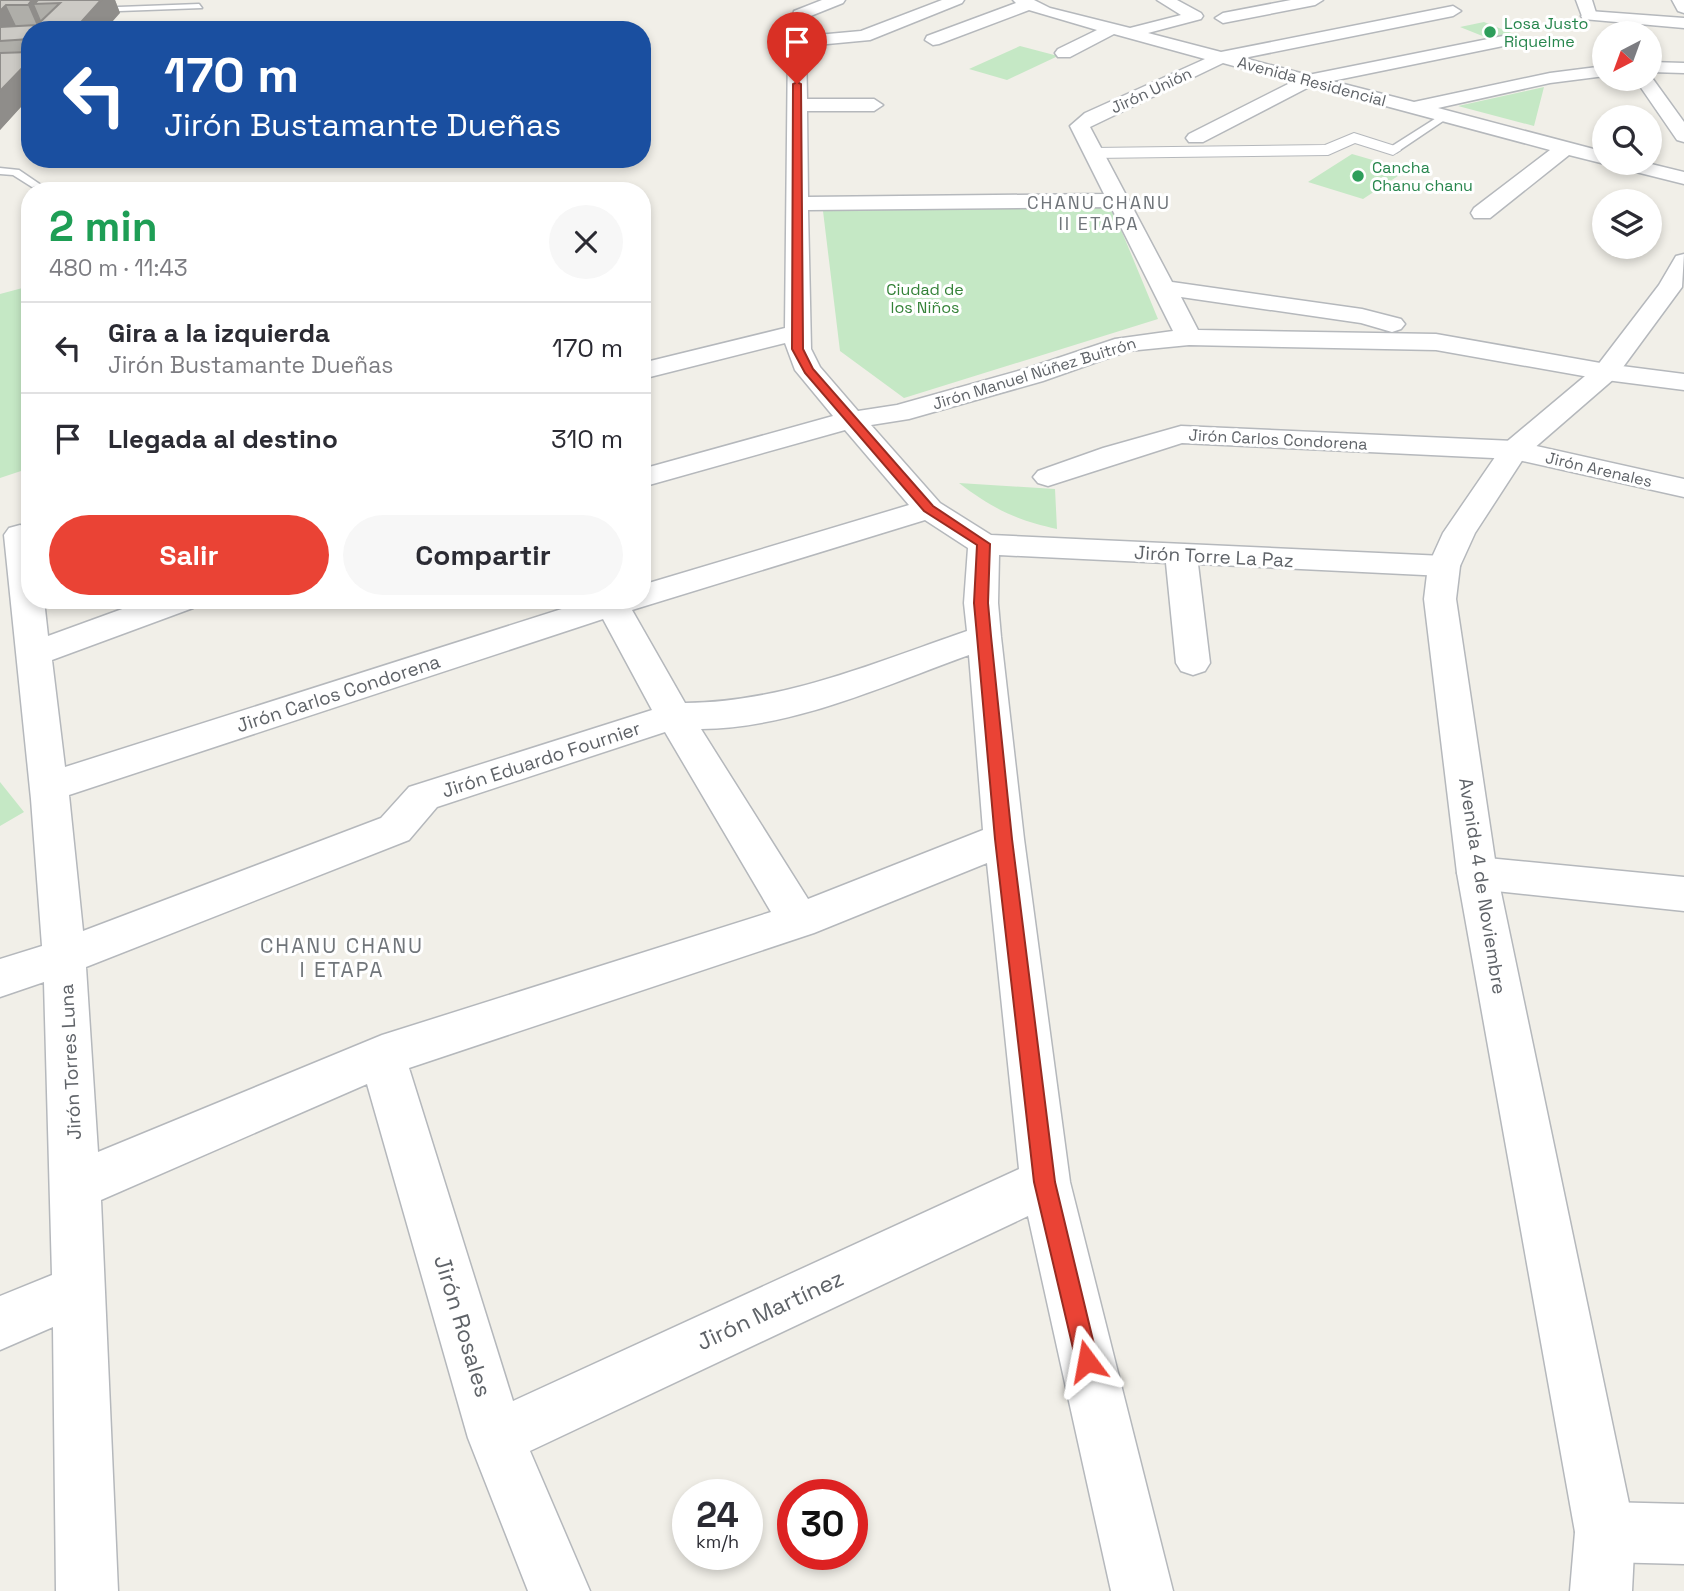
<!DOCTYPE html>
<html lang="es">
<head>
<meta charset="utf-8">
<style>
	body { margin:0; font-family:"Space Grotesk",sans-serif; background:#f7f7f7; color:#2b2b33; height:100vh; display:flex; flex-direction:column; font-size:26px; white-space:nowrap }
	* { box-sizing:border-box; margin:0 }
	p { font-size:23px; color:#7c7c81 }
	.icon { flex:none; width:38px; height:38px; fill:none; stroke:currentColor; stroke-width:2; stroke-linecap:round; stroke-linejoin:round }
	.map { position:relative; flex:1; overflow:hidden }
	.drawer { position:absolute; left:21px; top:182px; width:630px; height:427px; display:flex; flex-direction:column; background:#fff; border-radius:28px; box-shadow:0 4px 10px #0003 }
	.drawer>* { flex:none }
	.banner { position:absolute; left:21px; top:21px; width:630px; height:147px; border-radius:28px; box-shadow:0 4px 10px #0003; background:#1a4fa0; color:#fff; overflow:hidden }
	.needle { width:46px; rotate:221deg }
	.fabs { position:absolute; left:1592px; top:21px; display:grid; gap:14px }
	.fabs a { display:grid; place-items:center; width:70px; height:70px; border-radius:50%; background:#fff; box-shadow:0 4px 10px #0003; font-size:35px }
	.speed { position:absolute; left:672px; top:1479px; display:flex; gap:14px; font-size:35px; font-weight:700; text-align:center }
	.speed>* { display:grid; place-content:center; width:91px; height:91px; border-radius:50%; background:#fff; box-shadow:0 4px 10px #0003; line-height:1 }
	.speed small { font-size:18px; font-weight:400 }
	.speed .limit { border:10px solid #d22; background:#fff; color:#111 }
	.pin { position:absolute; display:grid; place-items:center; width:60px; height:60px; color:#fff; margin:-72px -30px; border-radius:50% 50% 50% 0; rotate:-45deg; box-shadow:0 0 7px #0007 }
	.pin .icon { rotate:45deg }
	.me { position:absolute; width:77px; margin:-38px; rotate:347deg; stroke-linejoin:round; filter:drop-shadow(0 0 5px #0008) }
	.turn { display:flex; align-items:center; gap:24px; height:147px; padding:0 28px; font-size:32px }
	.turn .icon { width:91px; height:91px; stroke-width:2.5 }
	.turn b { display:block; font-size:49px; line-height:60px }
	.round { display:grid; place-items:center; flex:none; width:74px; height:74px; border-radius:37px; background:#f7f7f7 }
	.headline { display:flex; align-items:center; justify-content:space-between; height:119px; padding:0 28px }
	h1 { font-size:42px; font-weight:800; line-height:52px; color:#1e9e55 }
	.action { display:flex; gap:14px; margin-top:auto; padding:14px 28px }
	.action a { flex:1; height:80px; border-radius:42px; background:#ea4335; color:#fff; font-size:28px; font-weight:800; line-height:80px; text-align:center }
	.action a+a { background:#f7f7f7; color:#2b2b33 }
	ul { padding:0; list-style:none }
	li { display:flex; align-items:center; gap:21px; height:91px; padding:0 28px; border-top:2px solid #e1e1e2 }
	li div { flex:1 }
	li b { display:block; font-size:26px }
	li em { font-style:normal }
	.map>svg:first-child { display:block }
	.green { fill:#c5e8c5 }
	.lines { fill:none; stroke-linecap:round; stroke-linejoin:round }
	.service-casing { stroke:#b5b8bc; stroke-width:3 }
	.pedestrian-casing { stroke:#b5b8bc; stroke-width:2 }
	.minor-casing { stroke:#b5b8bc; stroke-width:3 }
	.tertiary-casing { stroke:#b5b8bc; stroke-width:3 }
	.service { fill:#fff; fill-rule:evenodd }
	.pedestrian { fill:#fff; fill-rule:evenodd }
	.minor { fill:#fff; fill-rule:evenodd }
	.tertiary { fill:#fff; fill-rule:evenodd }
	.wall { fill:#afaea9 }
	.shaded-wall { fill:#8f8d8a }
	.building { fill:#cccac5; stroke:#8f8d8a; stroke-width:2 }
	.route { fill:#ea4335; stroke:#982c22; stroke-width:2 }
	.leisure-dot { fill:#2e9e5b; stroke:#fff; stroke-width:2.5 }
	.labels { text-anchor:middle; stroke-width:6; stroke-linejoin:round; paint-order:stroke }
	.far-leisure-label { font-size:16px; fill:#27864d; stroke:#fff; text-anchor:start }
	.far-street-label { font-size:16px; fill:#5f6368; stroke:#fff }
	.far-park-label { font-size:16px; fill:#348238; stroke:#fff }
	.far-neighbourhood-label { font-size:18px; letter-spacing:2px; fill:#70757a; stroke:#fff }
	.street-label { font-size:19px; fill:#5f6368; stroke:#fff }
	.neighbourhood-label { font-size:21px; letter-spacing:2px; fill:#70757a; stroke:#fff }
	.near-street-label { font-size:23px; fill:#5f6368; stroke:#fff }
</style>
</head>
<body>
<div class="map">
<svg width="1684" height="1591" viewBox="0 0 1684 1591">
	<rect width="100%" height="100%" fill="#f1efe8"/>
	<path class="green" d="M1484,22L1519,36L1495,41L1460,27Z
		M1020,46L1058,56L1007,80L969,69Z
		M1544,87L1534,126L1458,106Z
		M1352,154L1407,170L1363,199L1308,182Z
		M1110,203L1158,319L904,398L840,351L823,211Z
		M30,286V468L0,478V294Z
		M959,483L1055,489L1057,529C1016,520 993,509 959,483Z
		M0,782L24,812L0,826Z"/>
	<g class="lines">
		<defs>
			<path id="service" d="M199,4L202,8L92,12L88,10L92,8Z
				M1441,115L1449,117L1397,152H1389V148Z
				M0,168L19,170L41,185L32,187L13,175L0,174Z"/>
			<path id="pedestrian" d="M1354,133L1398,147L1401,150L1393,155L1355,143L1328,155L1093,158L1085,153L1093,148L1325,145Z"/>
			<path id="minor" d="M822,0H845L843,3L808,17L806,36L861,31L942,0H964L962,3L870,40L806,46L807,99H874L883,105L874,111H807L808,197L1104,194L1070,126L1085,113L1205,59L1114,34L1070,57H1058L1055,53L1058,49L1097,30L1029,10L939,44L933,45L925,40L927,36L1016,3L1013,0H1034L1050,8L1130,28L1181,15L1157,0H1177L1201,13L1203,16L1201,19L1148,33L1221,52L1453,6L1461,11L1453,16L1244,58L1308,75L1508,35L1516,40L1508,45L1332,81L1414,102L1550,73L1605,66V76L1550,83L1438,108L1605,152V163H1610L1605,164L1569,155L1490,218H1474L1471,213L1474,208L1550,150L1311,86L1203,142H1189L1186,138L1189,134L1292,82L1223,63L1090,127L1172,282L1362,309L1401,319L1405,324L1401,329L1392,332L1361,323L1181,297L1198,330L1436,334L1606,364L1684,374V390L1606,380L1436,350L1189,345L1128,351L1043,381L909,419L871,425L940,503L991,535L1444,556L1455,559L1460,566L1455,573L1444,576L1198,564L1210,663L1205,671L1193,675L1181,671L1176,663L1166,563L999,555L998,603L1001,637L1024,839L1070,1182L1173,1591H1111L1028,1216L530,1451L590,1591H528L468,1438L367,1084L101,1200L118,1591H56L53,1327L0,1350V1296L52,1275L44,982L0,997V959L42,946L31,799L4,535L9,528L20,525L30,528V600H44L48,636L147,600H197L193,608L52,660L65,767L590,600H642V585L909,505L845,430L642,487V469L833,416L795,370L785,343L642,379V363L785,328L788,42L794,11ZM1111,207L1173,331L1115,339L1025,369L897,405L858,411L820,367L811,349L808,210ZM925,520L968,548L964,603L967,631C874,663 784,702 685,703L632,610ZM603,619L652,710L409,787L381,818L83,931L69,795ZM969,655L983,830L808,899L701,729C793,728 883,686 969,655ZM665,732L771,912L382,1035L98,1152L86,967L409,840L437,807ZM987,863L1019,1169L513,1401L409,1068L814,933Z
				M1291,0H1323L1315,5L1223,23L1215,18L1223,13Z
				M1576,0H1592L1597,16L1595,19H1583Z
				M1672,0H1684V13L1678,11Z
				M1650,62L1684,63V73L1650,72Z
				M1613,163H1647L1684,172V184L1616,167Z
				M1181,426L1514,441L1684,479V497L1514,459L1182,443L1048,486L1038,483L1033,477L1038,471L1103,448Z
				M1477,857L1684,877V911L1477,889L1463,885L1457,873L1463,861Z
				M1605,1502L1684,1504V1564L1605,1562L1584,1553L1575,1532L1584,1511Z"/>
			<path id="tertiary" d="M1589,11L1684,18V28L1583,19L1581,16Z
				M1650,75L1684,122V142L1677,140L1635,79H1650Z
				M1684,254L1682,287L1615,378L1525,456L1475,533L1460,566L1456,599L1497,873L1635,1532L1632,1591H1570L1575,1532L1457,873L1424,599L1428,566L1443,533L1504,444L1597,366L1659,285L1676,256Z"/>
		</defs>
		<use href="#service" class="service-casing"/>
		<use href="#pedestrian" class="pedestrian-casing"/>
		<use href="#minor" class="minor-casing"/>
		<use href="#tertiary" class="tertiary-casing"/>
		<use href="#service" class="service"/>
		<use href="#pedestrian" class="pedestrian"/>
		<use href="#minor" class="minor"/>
		<use href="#tertiary" class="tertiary"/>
	</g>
	<path class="wall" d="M0,0H115L120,13L30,30V97L0,130Z"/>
	<path class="shaded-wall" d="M32,0H44L34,4L42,23L38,28L28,5Z
		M101,0H115L120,13L105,30H74Z
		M6,5L17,28L0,41V11Z
		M30,60V97L0,130V91Z"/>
	<path class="building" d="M0,0H32L28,5H6L0,11Z
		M38,0H101L74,30H30V39L0,41V27L37,25L60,3L34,4Z
		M30,52V60L0,91V53Z"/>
	<path class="route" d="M797,82L801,84L803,349L813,369L933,506L990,544L988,603L991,636L1012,839L1055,1182L1098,1361L1095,1369L1087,1372L1079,1369L1076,1361L1034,1182L995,839L977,636L974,603L977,545L924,511L805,373L792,349L793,84Z"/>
	<g class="leisure-dot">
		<circle cx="1490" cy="32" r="7"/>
		<circle cx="1358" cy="176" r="7"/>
	</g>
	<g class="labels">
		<g class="far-leisure-label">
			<text x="1504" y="29">Losa Justo<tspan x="1504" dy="18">Riquelme</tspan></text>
			<text x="1372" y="173">Cancha<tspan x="1372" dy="18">Chanu chanu</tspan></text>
		</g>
		<g class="far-street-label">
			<text transform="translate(1312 81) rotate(15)" y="6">Avenida Residencial</text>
			<text transform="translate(1151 90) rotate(-25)" y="6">Jirón Unión</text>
			<text transform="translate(1034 373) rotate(-17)" y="6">Jirón Manuel Núñez Buitrón</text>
			<text transform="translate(1278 439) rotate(3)" y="6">Jirón Carlos Condorena</text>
			<text transform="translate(1599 469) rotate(13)" y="6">Jirón Arenales</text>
		</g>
		<g class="far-park-label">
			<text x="925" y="295">Ciudad de<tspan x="925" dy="18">los Niños</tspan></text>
		</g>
		<g class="far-neighbourhood-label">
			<text x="1099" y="209">CHANU CHANU<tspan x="1099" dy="21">II ETAPA</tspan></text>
		</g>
		<g class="street-label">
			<text transform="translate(1214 556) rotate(3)" y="7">Jirón Torre La Paz</text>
			<text transform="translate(338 693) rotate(-18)" y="7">Jirón Carlos Condorena</text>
			<text transform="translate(541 759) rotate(-18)" y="7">Jirón Eduardo Fournier</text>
			<text transform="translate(1483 886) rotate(81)" y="7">Avenida 4 de Noviembre</text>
			<text transform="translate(70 1062) rotate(-93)" y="7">Jirón Torres Luna</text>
		</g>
		<g class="neighbourhood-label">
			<text x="342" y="953">CHANU CHANU<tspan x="342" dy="24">I ETAPA</tspan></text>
		</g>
		<g class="near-street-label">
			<text transform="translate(770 1310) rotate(-25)" y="8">Jirón Martínez</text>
			<text transform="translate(463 1326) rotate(73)" y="8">Jirón Rosales</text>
		</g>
	</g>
</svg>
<div class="fabs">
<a><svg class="needle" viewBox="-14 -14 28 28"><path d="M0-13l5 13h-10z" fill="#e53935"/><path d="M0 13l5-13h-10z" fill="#7c7c81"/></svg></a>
<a><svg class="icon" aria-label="search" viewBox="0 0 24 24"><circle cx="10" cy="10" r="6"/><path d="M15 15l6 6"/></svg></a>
<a><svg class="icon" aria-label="layers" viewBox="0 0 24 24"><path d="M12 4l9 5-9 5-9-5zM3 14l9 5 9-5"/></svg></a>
</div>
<div class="speed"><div>24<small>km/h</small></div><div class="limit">30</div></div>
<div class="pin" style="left:797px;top:84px;background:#d93025"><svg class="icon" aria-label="arrive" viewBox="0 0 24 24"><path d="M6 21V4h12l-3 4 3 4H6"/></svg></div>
<svg class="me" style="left:1087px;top:1361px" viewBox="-20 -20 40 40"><path d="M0-17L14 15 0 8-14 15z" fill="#ea4335" stroke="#fff" stroke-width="4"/></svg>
<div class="banner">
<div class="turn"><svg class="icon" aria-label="left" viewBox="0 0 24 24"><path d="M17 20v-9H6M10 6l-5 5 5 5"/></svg><div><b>170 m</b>Jirón Bustamante Dueñas</div></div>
</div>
<section class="drawer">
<div class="headline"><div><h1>2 min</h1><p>480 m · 11:43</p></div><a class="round"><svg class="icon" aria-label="close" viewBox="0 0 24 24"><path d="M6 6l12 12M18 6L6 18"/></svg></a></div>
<ul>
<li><svg class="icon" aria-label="left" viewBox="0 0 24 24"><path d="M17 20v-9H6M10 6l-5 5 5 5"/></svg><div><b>Gira a la izquierda</b><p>Jirón Bustamante Dueñas</p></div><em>170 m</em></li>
<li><svg class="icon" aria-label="arrive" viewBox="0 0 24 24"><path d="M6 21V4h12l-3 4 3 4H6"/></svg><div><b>Llegada al destino</b></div><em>310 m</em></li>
</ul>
<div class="action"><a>Salir</a><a>Compartir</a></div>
</section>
</div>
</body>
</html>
